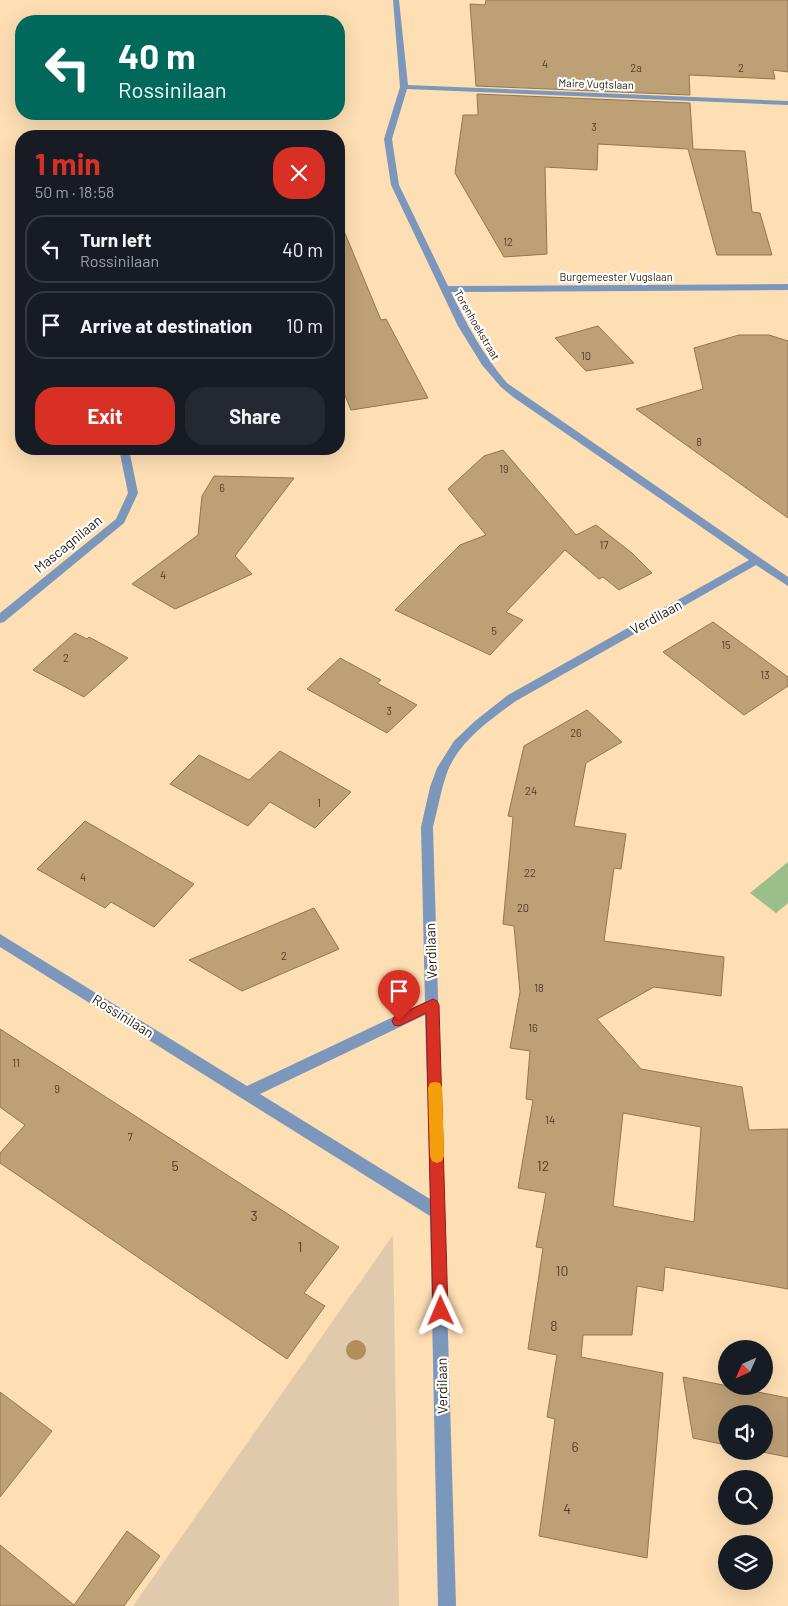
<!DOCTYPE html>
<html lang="en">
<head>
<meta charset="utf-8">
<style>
	body { margin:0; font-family:Barlow,sans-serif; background:#242831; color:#f1f3f6; height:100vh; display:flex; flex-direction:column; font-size:19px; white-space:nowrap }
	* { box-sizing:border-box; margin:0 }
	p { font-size:16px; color:#9ea1a6 }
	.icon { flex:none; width:28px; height:28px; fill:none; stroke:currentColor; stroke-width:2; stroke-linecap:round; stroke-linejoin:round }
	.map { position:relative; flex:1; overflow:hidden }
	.side { position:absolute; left:15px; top:130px; width:330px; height:325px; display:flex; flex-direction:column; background:#171b24; border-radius:20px; box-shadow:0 5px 20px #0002 }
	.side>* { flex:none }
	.banner { position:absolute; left:15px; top:15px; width:330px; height:105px; border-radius:20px; box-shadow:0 5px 20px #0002; background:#00695c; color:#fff; overflow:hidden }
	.needle { width:32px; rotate:225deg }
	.buttons { position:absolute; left:718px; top:1340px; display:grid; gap:10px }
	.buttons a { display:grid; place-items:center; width:55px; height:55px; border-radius:50%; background:#171b24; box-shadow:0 5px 20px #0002; font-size:25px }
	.pin { position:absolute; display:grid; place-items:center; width:42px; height:42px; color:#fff; margin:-51px -21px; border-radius:50% 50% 50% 0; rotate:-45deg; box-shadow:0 0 5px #0007 }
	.pin .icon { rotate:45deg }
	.me { position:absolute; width:55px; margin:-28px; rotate:359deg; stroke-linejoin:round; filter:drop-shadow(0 0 4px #0008) }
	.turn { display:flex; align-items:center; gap:18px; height:105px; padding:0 20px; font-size:22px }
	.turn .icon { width:65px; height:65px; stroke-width:2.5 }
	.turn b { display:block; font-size:35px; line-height:42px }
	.round { display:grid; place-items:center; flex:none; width:52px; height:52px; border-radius:20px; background:#242831 }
	.summary { display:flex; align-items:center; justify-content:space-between; height:85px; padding:0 20px }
	h1 { font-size:30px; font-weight:700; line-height:38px; color:#d93025 }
	.primary-button { display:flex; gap:10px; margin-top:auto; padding:10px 20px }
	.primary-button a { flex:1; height:58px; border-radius:20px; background:#d93025; color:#fff; font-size:20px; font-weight:700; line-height:58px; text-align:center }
	.primary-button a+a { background:#242831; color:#f1f3f6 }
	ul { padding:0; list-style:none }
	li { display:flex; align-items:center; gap:15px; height:68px; margin:0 10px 8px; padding:0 10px; border:2px solid #363941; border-radius:20px }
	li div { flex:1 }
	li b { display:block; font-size:19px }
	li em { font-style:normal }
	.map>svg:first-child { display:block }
	.green { fill:#e1caab }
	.water { fill:#9bbe8a }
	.building { fill:#bea077; stroke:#92764e; fill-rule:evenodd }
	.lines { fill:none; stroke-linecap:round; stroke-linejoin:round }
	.minor { fill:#7b97bc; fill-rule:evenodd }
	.tree { fill:#b28f5a }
	.route { fill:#d93025; stroke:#8d1f18 }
	.slow { fill:#f59e0b }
	.labels { text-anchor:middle; stroke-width:4.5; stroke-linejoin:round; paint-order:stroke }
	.number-label { font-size:11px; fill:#4e3d27 }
	.far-street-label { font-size:11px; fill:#281c0c; stroke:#fff }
	.street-label { font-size:14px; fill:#281c0c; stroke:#fff }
	.near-number-label { font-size:14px; fill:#4e3d27 }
</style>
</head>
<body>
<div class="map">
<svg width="788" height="1606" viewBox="0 0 788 1606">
	<rect width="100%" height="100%" fill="#fedfb4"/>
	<path class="green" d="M393,1235L399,1606H133Z"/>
	<path class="water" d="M788,862V903L776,913L750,893Z"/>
	<path class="building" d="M486,0H788V72L773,70L775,79L689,75L690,95L476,86L470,4L485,5Z
		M477,94L690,103L693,149L745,151L752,212L760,213L772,255H717L688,149L598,144L597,170L545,167L547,254L504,257L455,173L463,115H478Z
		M339,219L381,320L386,319L428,398L351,410L339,381Z
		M598,326L634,363L586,371L555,338Z
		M739,335H769L788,341V518L636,409L703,389L694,348Z
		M503,450L576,535L596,525L632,553L652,573L619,590L603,577L599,579L565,550L506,612L523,620L490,655L395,610L460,545L486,535L448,489L484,456Z
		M214,476L294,478L235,556L252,574L175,609L132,584L198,535L202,496Z
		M713,622L788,677V686L744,715L663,652Z
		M75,633L87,639L89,637L128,658L84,697L33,670Z
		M340,658L381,680L377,683L417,705L387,733L307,689Z
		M587,710L622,742L586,763L574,826L626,834L621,869L614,868L604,941L724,957L721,996L654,987L597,1019L641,1069L742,1087L749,1130L788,1129V1289L665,1267L663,1291L637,1286L632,1335H583L581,1357L663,1373L647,1558L539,1536L555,1419L547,1417L557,1355L528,1349L543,1248L536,1247L546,1193L518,1188L533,1100L526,1099L530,1051L510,1048L520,992L514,926L503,924L513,817L508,816L524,746ZM623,1113L701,1127L694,1222L613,1206Z
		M280,751L351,792L315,828L270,802L248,826L170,784L199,755L249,780Z
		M85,821L194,884L154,927L111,902L105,908L37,869Z
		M314,908L339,949L242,991L189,960Z
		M0,1029L339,1247L304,1293L325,1306L287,1359L0,1163V1153L25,1125L0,1107Z
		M683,1377L788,1398V1457L757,1451H764V1414H726V1445L693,1438Z
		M0,1392L52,1431L0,1497Z
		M127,1531L160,1556L124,1606H0V1545L74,1605Z"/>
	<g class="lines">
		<path class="minor" d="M393,0H399L408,85L788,101V105L407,89L392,139L399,185L448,286L788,284V290L451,292C467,325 483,355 507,383L788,577V586L756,565L516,701C491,719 461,740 448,770C441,789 438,808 433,827L456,1606H438L430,1216L0,947V934L247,1086L425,1002L421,827L430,787L437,768L454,741L475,721L508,695L749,560L513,397L501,387L482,365L458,326L391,185L384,139L400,87ZM425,1015L430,1199L260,1094Z
			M119,449H129L138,493L124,523L4,622L0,623V613L116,519L128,493Z"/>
	</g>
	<circle class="tree" cx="356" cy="1350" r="10"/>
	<path class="route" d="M433,999L437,1001L439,1005L448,1311L446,1316L441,1318L435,1316L433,1311L426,1013L399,1026L394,1025L392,1021L394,1017Z"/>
	<path class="slow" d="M435,1082L440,1083L442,1088L444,1156L442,1161L437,1163L432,1161L430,1156L428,1088L430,1083Z"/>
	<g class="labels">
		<g class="number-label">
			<text x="545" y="68">4</text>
			<text x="636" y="72">2a</text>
			<text x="741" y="72">2</text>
			<text x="594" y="131">3</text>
			<text x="508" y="246">12</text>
			<text x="586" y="360">10</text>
			<text x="699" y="446">8</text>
			<text x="504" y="473">19</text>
			<text x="222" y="492">6</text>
			<text x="604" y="549">17</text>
			<text x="163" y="579">4</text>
			<text x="494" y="635">5</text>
			<text x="726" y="649">15</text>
			<text x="66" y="662">2</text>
			<text x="765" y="679">13</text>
			<text x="389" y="715">3</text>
			<text x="576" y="737">26</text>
			<text x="531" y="795">24</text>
			<text x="319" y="807">1</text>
			<text x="530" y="877">22</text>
			<text x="83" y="881">4</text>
			<text x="523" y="912">20</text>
			<text x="284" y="960">2</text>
			<text x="539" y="992">18</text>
			<text x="533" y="1032">16</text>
			<text x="16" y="1067">11</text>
			<text x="57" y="1093">9</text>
			<text x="550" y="1124">14</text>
			<text x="130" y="1141">7</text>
		</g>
		<g class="far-street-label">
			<text transform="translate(596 84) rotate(2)" y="4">Maire Vugtslaan</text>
			<text x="616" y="281">Burgemeester Vugslaan</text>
			<text transform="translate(477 325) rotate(60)" y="4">Torenhoekstraat</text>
		</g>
		<g class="street-label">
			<text transform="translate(68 544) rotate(-39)" y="5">Mascagnilaan</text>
			<text transform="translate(656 617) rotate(-29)" y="5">Verdilaan</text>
			<text transform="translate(431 951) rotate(-92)" y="5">Verdilaan</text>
			<text transform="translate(123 1016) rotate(32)" y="5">Rossinilaan</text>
			<text transform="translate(442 1386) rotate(-91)" y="5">Verdilaan</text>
		</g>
		<g class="near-number-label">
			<text x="175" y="1171">5</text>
			<text x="543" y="1171">12</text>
			<text x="254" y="1221">3</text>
			<text x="300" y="1252">1</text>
			<text x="562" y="1276">10</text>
			<text x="554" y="1331">8</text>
			<text x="575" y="1452">6</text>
			<text x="567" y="1514">4</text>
		</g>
	</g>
</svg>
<div class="buttons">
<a><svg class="needle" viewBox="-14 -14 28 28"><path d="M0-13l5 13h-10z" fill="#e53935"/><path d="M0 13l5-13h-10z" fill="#9ea1a6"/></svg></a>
<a><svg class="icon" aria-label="sound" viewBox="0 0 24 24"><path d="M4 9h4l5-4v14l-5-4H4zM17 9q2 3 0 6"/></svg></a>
<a><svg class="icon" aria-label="search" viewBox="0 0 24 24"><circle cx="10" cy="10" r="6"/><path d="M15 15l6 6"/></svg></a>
<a><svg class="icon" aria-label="layers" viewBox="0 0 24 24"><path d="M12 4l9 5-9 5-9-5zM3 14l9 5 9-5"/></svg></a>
</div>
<div class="pin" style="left:399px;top:1021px;background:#d93025"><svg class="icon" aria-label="arrive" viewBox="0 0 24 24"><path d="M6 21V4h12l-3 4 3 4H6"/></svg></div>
<svg class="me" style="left:441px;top:1311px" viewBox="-20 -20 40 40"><path d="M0-17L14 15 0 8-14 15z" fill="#d93025" stroke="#fff" stroke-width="4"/></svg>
<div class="banner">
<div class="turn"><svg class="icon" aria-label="left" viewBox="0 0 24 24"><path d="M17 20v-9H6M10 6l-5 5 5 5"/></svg><div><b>40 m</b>Rossinilaan</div></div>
</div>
<section class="side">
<div class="summary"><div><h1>1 min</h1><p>50 m · 18:58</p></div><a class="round" style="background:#d93025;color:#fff"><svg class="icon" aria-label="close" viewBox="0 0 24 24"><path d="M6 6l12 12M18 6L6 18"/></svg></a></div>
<ul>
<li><svg class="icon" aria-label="left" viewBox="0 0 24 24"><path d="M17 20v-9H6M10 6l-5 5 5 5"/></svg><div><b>Turn left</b><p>Rossinilaan</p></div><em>40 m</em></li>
<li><svg class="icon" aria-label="arrive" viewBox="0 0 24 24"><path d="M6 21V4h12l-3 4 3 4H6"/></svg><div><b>Arrive at destination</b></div><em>10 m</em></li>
</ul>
<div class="primary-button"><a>Exit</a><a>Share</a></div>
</section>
</div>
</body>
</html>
